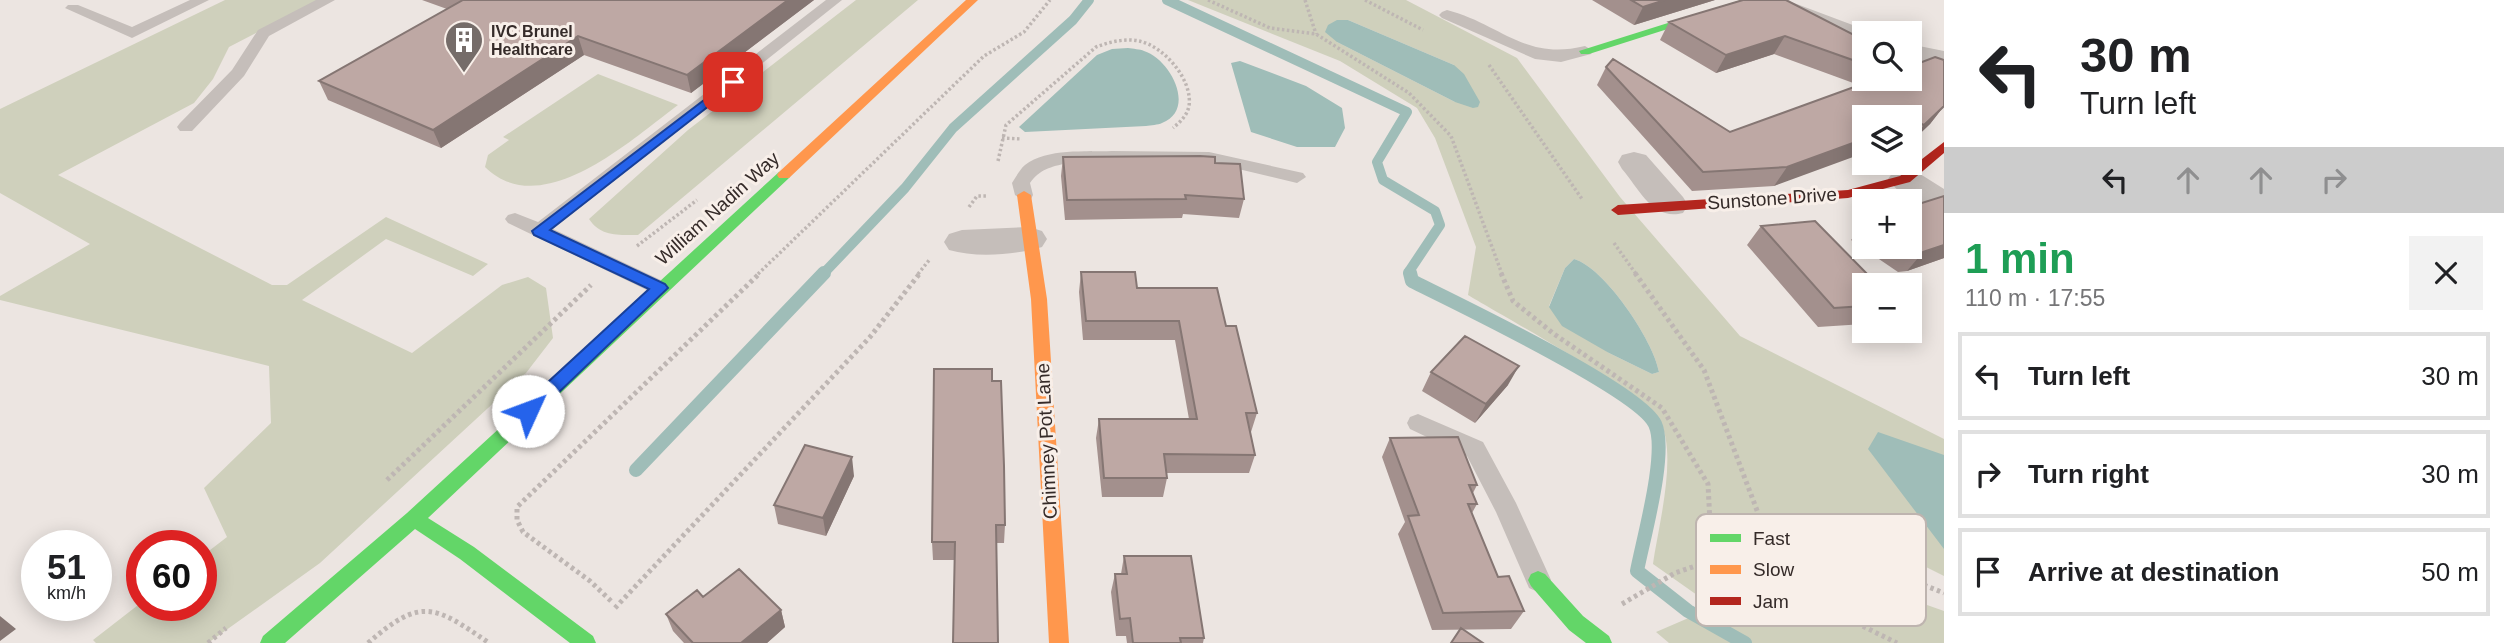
<!DOCTYPE html>
<html lang="en">
<head>
<meta charset="utf-8">
<style>
	body { margin:0; font-family:Arial,sans-serif; background:#f2f2f2; color:#202124; height:100vh; display:flex; flex-direction:column; font-size:26px; white-space:nowrap }
	* { box-sizing:border-box; margin:0 }
	p { font-size:23px; color:#757577 }
	.icon { flex:none; width:38px; height:38px; fill:none; stroke:currentColor; stroke-width:2; stroke-linecap:round; stroke-linejoin:round }
	.map { position:relative; flex:1; overflow:hidden }
	.side { display:flex; flex-direction:column; background:#fff; width:560px }
	.side>* { flex:none }
	.banner { background:#fff; color:#202124; overflow:hidden }
	.fabs { position:absolute; left:1852px; top:21px; display:grid; gap:14px }
	.fabs a { display:grid; place-items:center; width:70px; height:70px; border-radius:0px; background:#fff; box-shadow:0 4px 18px #0003; font-size:35px }
	.speed { position:absolute; left:21px; top:530px; display:flex; gap:14px; font-size:35px; font-weight:700; text-align:center }
	.speed>* { display:grid; place-content:center; width:91px; height:91px; border-radius:50%; background:#fff; box-shadow:0 4px 18px #0003; line-height:1 }
	.speed small { font-size:18px; font-weight:400 }
	.speed .limit { border:10px solid #d22; background:#fff; color:#111 }
	.pin { position:absolute; display:grid; place-items:center; width:60px; height:60px; color:#fff; margin:-30px; border-radius:14px; box-shadow:0 4px 10px #0006 }
	.me { position:absolute; width:77px; margin:-38px; rotate:47deg; stroke-linejoin:round; filter:drop-shadow(0 0 5px #0008) }
	.turn { display:flex; align-items:center; gap:24px; height:147px; padding:0 21px; font-size:32px }
	.turn .icon { width:91px; height:91px; stroke-width:2.5 }
	.turn b { display:block; font-size:49px; line-height:60px }
	.lanes { display:flex; align-items:center; height:66px; padding:0 21px; background:#0003; justify-content:center; gap:35px; direction:ltr }
	.lanes .off { opacity:.35 }
	.round { display:grid; place-items:center; flex:none; width:74px; height:74px; border-radius:0px; background:#f2f2f2 }
	.overview { display:flex; align-items:center; justify-content:space-between; height:119px; padding:0 21px }
	h1 { font-size:42px; font-weight:600; line-height:52px; color:#1e9e55 }
	ul { padding:0; list-style:none }
	li { display:flex; align-items:center; gap:21px; height:88px; margin:0 14px 10px; padding:0 7px; border:4px solid #e0e0e0; border-radius:0px }
	li div { flex:1 }
	li b { display:block; font-size:26px }
	li em { font-style:normal }
	main { display:flex; flex:1; min-height:0 }
	.map>svg:first-child { display:block }
	.green { fill:#cfd0bc; fill-rule:evenodd }
	.water { fill:#9fbdb8 }
	.lines { fill:none; stroke-linecap:round; stroke-linejoin:round }
	.stream-far1 { stroke:#9fbdb8; stroke-width:10 }
	.stream { stroke:#9fbdb8; stroke-width:14 }
	.path-far1 { stroke:#beb6b3; stroke-width:3.5; stroke-dasharray:2.5 2.5; stroke-linecap:butt }
	.path { stroke:#beb6b3; stroke-width:5; stroke-dasharray:3.5 3.5; stroke-linecap:butt }
	.lane { fill:#c5beba; fill-rule:evenodd }
	.street { fill:#c5beba; fill-rule:evenodd }
	.fast { fill:#63d668; fill-rule:evenodd }
	.slow { fill:#ff974d; fill-rule:evenodd }
	.jam { fill:#b3261e; fill-rule:evenodd }
	.wall { fill:#a3908d }
	.shaded-wall { fill:#857673 }
	.building { fill:#bea8a4; stroke:#857673; stroke-width:2 }
	.route { fill:#2563eb; stroke:#184099; stroke-width:2 }
	.labels { text-anchor:middle; stroke-width:6; stroke-linejoin:round; paint-order:stroke }
	.far-poi-label { font-size:16px; font-weight:bold; fill:#352b29; stroke:#f8efe9; text-anchor:start }
	.street-label { font-size:19px; fill:#352b29; stroke:#f8efe9 }
	.key { fill:#f8efe9; stroke:#beb4af; stroke-width:2 }
	.key-label { font-size:19px; fill:#352b29 }
</style>
</head>
<body>
<main>
<div class="map">
<svg width="1944" height="643" viewBox="0 0 1944 643">
	<rect width="100%" height="100%" fill="#ece5e1"/>
	<path class="green" d="M225,0H319L229,47L213,79L194,103L58,175L272,285H287L386,217L488,264L473,276L386,239L302,300L412,353L502,285L528,277L546,288L553,338L526,373L320,563L208,643H96L93,640L142,602V606H201V557L227,537L204,488L271,423L269,366L0,300V296L90,244L0,193V109Z
		M856,0H918L638,235C619,235 601,237 589,219L688,130Z
		M1188,0H1406L1517,58L1620,197L1740,336L1944,439V576L1892,550L1829,578L1862,582L1944,611V643H1669L1656,632L1714,607L1653,564C1658,527 1678,455 1660,421C1647,395 1501,315 1468,295L1476,247L1435,138L1417,108L1340,61ZM1348,20L1454,65L1455,102L1337,42ZM1574,259C1604,267 1654,341 1659,372L1652,374L1609,353L1549,306L1565,268Z
		M598,74L678,105C632,139 542,223 485,167L488,155L509,140L503,137Z"/>
	<path class="water" d="M1337,20H1348L1454,65L1464,74L1480,102L1478,107L1473,108L1455,102L1337,42L1325,32L1328,25Z
		M1128,48C1133,49 1140,49 1144,51C1170,59 1197,109 1162,123C1158,125 1151,125 1146,126L1025,132L1019,127L1097,55L1112,49Z
		M1240,61L1306,86L1342,108L1345,128L1335,147H1297L1251,132L1231,63Z
		M1574,259C1604,267 1654,341 1659,372L1652,374L1609,353L1562,326L1549,307L1565,268Z
		M1878,432L1944,455V549L1868,449Z"/>
	<g class="lines">
		<path class="stream-far1" d="M1167,0L1407,112L1377,162L1383,180L1435,211L1440,225L1410,270L1411,274
			M823,274L905,188L953,128L1073,20L1089,0"/>
		<path class="stream" d="M1410,273L1412,281C1454,302 1639,390 1655,424C1668,452 1643,539 1637,571L1688,611L1745,643
			M636,470L824,273"/>
		<path class="path-far1" d="M1208,0L1270,28L1316,34L1409,93L1451,136L1502,274
			M1305,0L1316,34
			M1365,0L1423,30
			M1489,65L1582,199
			M1002,138L1022,139
			M998,161L1006,125L1096,47C1109,42 1125,38 1139,41C1164,46 1193,80 1189,106C1187,116 1180,122 1173,128
			M969,207L977,196H986
			M1614,243L1636,274
			M637,246L697,200
			M758,274L984,56L1024,32L1050,0
			M918,274L930,259"/>
		<path class="path" d="M1501,273L1513,301L1554,334L1662,408L1708,484L1712,561
			M1635,273L1704,370L1761,521L1762,543L1842,616L1897,643
			M387,480L591,285
			M1761,521L1944,593
			M611,601L590,581L523,532L517,520V507L760,273
			M1622,604L1675,573L1762,543
			M615,608L870,337L920,273
			M208,643L226,628
			M368,643C421,597 434,605 489,643"/>
		<path class="lane" d="M190,0H209L132,38L65,8L68,5H78L132,27Z
			M316,0H335L269,36L244,76L192,131H180L177,127L180,123L232,70L258,30Z
			M826,0H842L553,229L667,283L670,288L667,293H653L508,223L505,219L508,215L515,213L538,222Z
			M1447,10C1501,24 1524,61 1585,46L1593,51L1591,54L1561,62L1535,59L1442,18L1439,15L1442,12Z
			M1112,151L1209,152L1303,173L1306,177L1297,183L1209,162L1067,163C1051,167 1040,169 1030,183L1033,195L1031,199L1024,201L1015,195L1012,183C1016,177 1020,169 1025,165C1047,148 1086,152 1112,151Z
			M1418,414L1483,442L1516,503L1551,580L1547,588L1538,592L1529,588L1496,512L1467,456L1410,429L1407,423L1410,417Z"/>
		<path class="street" d="M1747,0H1786L1874,33H1864V48L1854,45L1751,6Z
			M1909,44L1944,51V69L1909,62Z
			M1634,152L1646,155L1683,197L1688,205L1683,213C1653,221 1640,190 1622,169L1618,162L1622,155Z
			M1905,169L1917,172L1944,189V216C1925,211 1899,195 1888,179L1893,172Z
			M1029,227L1042,231L1047,239L1042,247C1015,255 976,258 949,250L944,242L949,234L962,230Z"/>
		<path class="fast" d="M1741,0H1759L1589,54H1581L1579,51Z
			M784,171L789,172L791,175L789,178L428,518L474,547L593,636L596,643H570L460,559L415,529L285,643H260L263,636L407,513L779,172Z
			M1538,571L1545,574L1583,616L1609,636L1612,643H1586L1569,630L1531,586L1528,580L1531,574Z"/>
		<path class="slow" d="M966,0H978L789,178H779L777,175L779,172Z
			M1024,191L1031,195L1047,299L1069,643H1049L1031,299L1017,195Z"/>
		<path class="jam" d="M1944,142V153L1910,182L1848,198L1618,215L1611,210L1618,205L1848,190L1900,176Z"/>
	</g>
	<path class="wall" d="M422,0H814L691,93L584,55L441,148L328,100L319,81L447,9Z
		M1592,0H1715L1634,25Z
		M1669,22L1864,40V73L1856,84L1774,54L1716,73L1660,40Z
		M1606,67L1730,132L1944,106L1930,124L1909,144V117L1774,186L1692,191L1597,85Z
		M1063,157L1215,163L1244,199L1239,218L1183,214L1182,218L1065,220L1061,176Z
		M1944,196V258L1907,271L1898,272L1851,240L1864,224V247H1909Z
		M1761,226L1864,285V324L1818,327L1747,245Z
		M1081,272L1137,288L1226,326L1257,413L1251,432H1250L1255,455L1249,473H1167V478L1163,497H1102L1096,438L1099,419H1189L1175,340H1083L1079,292Z
		M1431,372L1508,385L1475,423L1422,391Z
		M992,381L1005,525L1004,543H996L954,560H933L932,542Z
		M1390,438L1477,485L1473,493L1477,504L1472,513L1498,577L1524,611L1511,629L1432,630L1398,534L1405,522L1382,457Z
		M854,476L826,536L778,524L774,505Z
		M1124,556L1204,638L1203,643H1127L1126,636H1116L1111,592L1115,574H1121Z
		M703,597L781,610L785,627L767,643H684L673,631L666,614Z"/>
	<path class="shaded-wall" d="M788,0H814L691,93L687,75Z
		M1665,0H1715L1634,25L1643,7Z
		M578,36L584,55L441,148L433,130Z
		M1785,36L1774,54L1716,73L1726,55Z
		M1944,106L1930,124L1909,144L1924,125Z
		M1864,139V153L1774,186L1787,167Z
		M1944,245V258L1907,271L1923,252Z
		M1519,366L1508,385L1475,423L1486,404Z
		M852,457L854,476L826,536L823,518Z
		M781,610L785,627L767,643H741Z
		M0,616L16,629L0,641Z"/>
	<path class="building" d="M463,0H788L687,75L578,36L433,130L319,81Z
		M1631,0H1665L1643,7Z
		M1743,0H1786L1864,40V64L1785,36L1726,55L1669,22Z
		M1935,57L1944,60V106L1924,125L1914,121L1909,126V117H1864V139L1787,167L1703,172L1606,67L1613,59L1730,132L1876,79H1909V67Z
		M1200,156L1215,157V163L1240,164L1244,199L1185,195L1186,199L1067,200L1063,157Z
		M1944,196V245L1923,252L1914,253L1904,247H1909V207Z
		M1815,221L1878,285H1864V306L1834,308L1761,226Z
		M1081,272H1135L1137,288H1217L1226,326H1236L1257,413H1246L1255,455L1164,454L1167,478H1104L1099,419H1197L1179,321H1086Z
		M1465,336L1519,366L1486,404L1431,372Z
		M934,369H992V381H1001L1004,466L1005,525H996L998,643H953L955,542H932Z
		M1458,437L1477,485H1469L1477,504H1468L1498,577L1509,576L1524,611L1443,613L1408,516L1419,515L1390,438Z
		M805,445L852,457L823,518L774,505Z
		M1124,556H1191L1204,638H1180L1181,643H1133L1130,618L1120,619L1115,574H1127Z
		M739,569L781,610L741,643H693L666,614L697,590L703,597Z
		M1461,628L1483,643H1451Z"/>
	<path class="route" d="M733,78L739,82L737,84L550,230L665,284L668,288L534,416H522L519,411L522,406L649,289L534,235L532,231Z"/>
	<defs>
		<symbol id="building-pin" viewBox="-11 -11 22 30"><path d="M0 17L-7.5 6A9.5 9.5 0 1 1 7.5 6Z" fill="#756c69" stroke="#f8efe9"/><path d="M-4-6H4V6H1V3H-1V6H-4ZM-2.5-4.3h1.7v1.8h-1.7ZM.8-4.3h1.7v1.8H.8ZM-2.5-1h1.7V.8h-1.7ZM.8-1h1.7V.8H.8Z" fill="#fff"/></symbol>
	</defs>
	<g fill-rule="evenodd">
		<use href="#building-pin" x="442" y="18" width="44" height="60"/>
	</g>
	<g class="labels">
		<g class="far-poi-label">
			<text x="491" y="37">IVC Brunel<tspan x="491" dy="18">Healthcare</tspan></text>
		</g>
		<g class="street-label">
			<text transform="translate(1772 198) rotate(-4)" y="7">Sunstone Drive</text>
			<text transform="translate(717 208) rotate(-42)" y="7">William Nadin Way</text>
			<text transform="translate(1046 441) rotate(-93)" y="7">Chimney Pot Lane</text>
		</g>
	</g>
	<rect x="1696" y="514" width="230" height="112" rx="10" class="key"/>
	<rect x="1710" y="534" width="31" height="8" fill="#63d668"/>
	<rect x="1710" y="565" width="31" height="9" fill="#ff974d"/>
	<rect x="1710" y="597" width="31" height="8" fill="#b3261e"/>
	<g class="key-label">
		<text x="1753" y="545">Fast</text>
		<text x="1753" y="576">Slow</text>
		<text x="1753" y="608">Jam</text>
	</g>
</svg>
<div class="fabs">
<a><svg class="icon" aria-label="search" viewBox="0 0 24 24"><circle cx="10" cy="10" r="6"/><path d="M15 15l6 6"/></svg></a>
<a><svg class="icon" aria-label="layers" viewBox="0 0 24 24"><path d="M12 4l9 5-9 5-9-5zM3 14l9 5 9-5"/></svg></a>
<a>+</a>
<a>−</a>
</div>
<div class="speed"><div>51<small>km/h</small></div><div class="limit">60</div></div>
<div class="pin" style="left:733px;top:82px;background:#d93025"><svg class="icon" aria-label="arrive" viewBox="0 0 24 24"><path d="M6 21V4h12l-3 4 3 4H6"/></svg></div>
<svg class="me" style="left:528px;top:411px" viewBox="-20 -20 40 40"><circle r="19" fill="#fff"/><path d="M0-13L10 11 0 6-10 11z" fill="#2563eb"/></svg>
</div>
<section class="side">
<div class="banner">
<div class="turn"><svg class="icon" aria-label="left" viewBox="0 0 24 24"><path d="M17 20v-9H6M10 6l-5 5 5 5"/></svg><div><b>30 m</b>Turn left</div></div>
<div class="lanes"><svg class="icon" aria-label="left" viewBox="0 0 24 24"><path d="M17 20v-9H6M10 6l-5 5 5 5"/></svg><svg class="icon off" aria-label="ahead" viewBox="0 0 24 24"><path d="M12 20V5M6 11l6-6 6 6"/></svg><svg class="icon off" aria-label="ahead" viewBox="0 0 24 24"><path d="M12 20V5M6 11l6-6 6 6"/></svg><svg class="icon off" aria-label="right" viewBox="0 0 24 24"><path d="M7 20v-9h11M14 6l5 5-5 5"/></svg></div>
</div>
<div class="overview"><div><h1>1 min</h1><p>110 m · 17:55</p></div><a class="round"><svg class="icon" aria-label="close" viewBox="0 0 24 24"><path d="M6 6l12 12M18 6L6 18"/></svg></a></div>
<ul>
<li><svg class="icon" aria-label="left" viewBox="0 0 24 24"><path d="M17 20v-9H6M10 6l-5 5 5 5"/></svg><div><b>Turn left</b></div><em>30 m</em></li>
<li><svg class="icon" aria-label="right" viewBox="0 0 24 24"><path d="M7 20v-9h11M14 6l5 5-5 5"/></svg><div><b>Turn right</b></div><em>30 m</em></li>
<li><svg class="icon" aria-label="arrive" viewBox="0 0 24 24"><path d="M6 21V4h12l-3 4 3 4H6"/></svg><div><b>Arrive at destination</b></div><em>50 m</em></li>
</ul>
</section>
</main>
</body>
</html>
